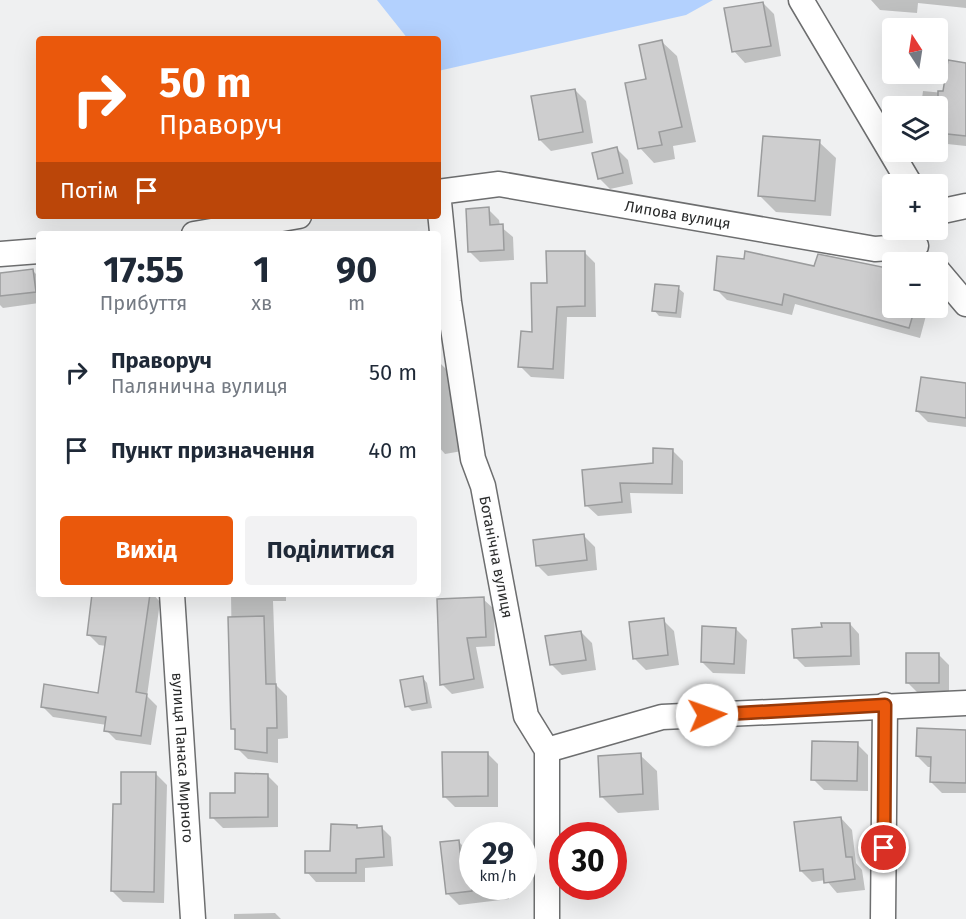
<!DOCTYPE html>
<html lang="uk">
<head>
<meta charset="utf-8">
<style>
	body { margin:0; font-family:"Fira Sans",sans-serif; background:#f2f2f3; color:#1f2937; height:100vh; display:flex; flex-direction:column; font-size:22px; white-space:nowrap }
	* { box-sizing:border-box; margin:0 }
	p { font-size:20px; color:#747a83 }
	.icon { flex:none; width:33px; height:33px; fill:none; stroke:currentColor; stroke-width:2; stroke-linecap:round; stroke-linejoin:round }
	.map { position:relative; flex:1; overflow:hidden }
	.side { position:absolute; left:36px; top:231px; width:405px; height:366px; display:flex; flex-direction:column; background:#fff; border-radius:6px; box-shadow:0 6px 24px #0002 }
	.side>* { flex:none }
	.guide { position:absolute; left:36px; top:36px; width:405px; height:183px; border-radius:6px; box-shadow:0 6px 24px #0002; background:#ea580c; color:#fff; overflow:hidden }
	.needle { width:39px; rotate:348deg }
	.buttons { position:absolute; left:882px; top:18px; display:grid; gap:12px }
	.buttons a { display:grid; place-items:center; width:66px; height:66px; border-radius:6px; background:#fff; box-shadow:0 6px 24px #0002; font-size:30px }
	.speed { position:absolute; left:459px; top:822px; display:flex; gap:12px; font-size:30px; font-weight:700; text-align:center }
	.speed>* { display:grid; place-content:center; width:78px; height:78px; border-radius:50%; background:#fff; box-shadow:0 6px 24px #0002; line-height:1 }
	.speed small { font-size:15px; font-weight:400 }
	.speed .limit { border:9px solid #d22; background:#fff; color:#111 }
	.pin { position:absolute; display:grid; place-items:center; width:51px; height:51px; color:#fff; margin:-26px; border:3px solid #fff; border-radius:50%; box-shadow:0 2px 6px #0007 }
	.me { position:absolute; width:66px; margin:-33px; rotate:87deg; stroke-linejoin:round; filter:drop-shadow(0 0 4px #0008) }
	.turn { display:flex; align-items:center; gap:21px; height:126px; padding:0 24px; font-size:27px }
	.turn .icon { width:78px; height:78px; stroke-width:2.5 }
	.turn b { display:block; font-size:42px; line-height:51px }
	.then { display:flex; align-items:center; height:57px; padding:0 24px; background:#0003; gap:12px; font-size:22px }
	.eta { display:flex; justify-content:space-evenly; align-items:center; height:102px; text-align:center }
	.eta b { font-size:36px; font-weight:700; line-height:42px }
	.primary-button { display:flex; gap:12px; margin-top:auto; padding:12px 24px }
	.primary-button a { flex:1; height:69px; border-radius:6px; background:#ea580c; color:#fff; font-size:24px; font-weight:700; line-height:69px; text-align:center }
	.primary-button a+a { background:#f2f2f3; color:#1f2937 }
	ul { padding:0; list-style:none }
	li { display:flex; align-items:center; gap:18px; height:78px; padding:0 24px }
	li div { flex:1 }
	li b { display:block; font-size:22px }
	li em { font-style:normal }
	.map>svg:first-child { display:block }
	.green { fill:#b3d1fe }
	.shadow { fill:#0003 }
	.building { fill:#cececf; stroke:#9b9c9d; stroke-width:1.5 }
	.lines { fill:none; stroke-linecap:round; stroke-linejoin:round }
	.minor-casing { stroke:#6d6e6f; stroke-width:27 }
	.minor { stroke:#fff; stroke-width:24 }
	.route-casing { stroke:#983908; stroke-width:15 }
	.route { stroke:#ea580c; stroke-width:10 }
	.labels { text-anchor:middle; stroke-width:4.5; stroke-linejoin:round; paint-order:stroke }
	.street-label { font-size:15px; fill:#2a2b2b; stroke:#fdfdfe }
</style>
</head>
<body>
<div class="map">
<svg width="966" height="919" viewBox="0 0 966 919">
	<rect width="100%" height="100%" fill="#eff0f1"/>
	<path class="green" d="M377,0H713L686,15L438,71V39H408Z"/>
	<path class="shadow" d="M871,0H966V8L918,3L917,13L880,10Z
		M763,3L774,14L781,56L745,63L734,51Z
		M662,42L677,56L696,142L673,146L675,159L654,163L640,148L648,80Z
		M966,64V146L938,143V106H921L923,91L944,93Z
		M575,90L586,101L593,143L551,151L540,140Z
		M819,142L836,158L831,216L776,212L760,196Z
		M617,149L628,160L633,184L610,189L599,178Z
		M488,209L499,220L500,226L513,237L514,260L480,262L469,251Z
		M584,252L595,263L596,317H567L564,379L531,377L520,366L548,285Z
		M819,255L892,271V308H928L920,338L795,304L792,315L727,300L716,289L815,268Z
		M33,271L39,277V303L3,308L0,305V275Z
		M678,288L684,293L681,318L659,316L654,310Z
		M439,362L449,372L462,451L445,454L438,446Z
		M966,385V427L928,422L917,411Z
		M672,450L683,461V494L630,493L632,513L598,516L586,505L583,472L654,465Z
		M38,466H39V485L36,482Z
		M584,536L595,547L597,570L548,576L537,565Z
		M94,594H153L160,602L147,696L157,706L151,745L116,740L106,730L107,725L53,717L43,707L99,694L106,646L99,645L89,635Z
		M231,594H286V601H273L276,685L287,696L288,738L278,739V763L248,759L237,748V733L233,729Z
		M483,599L494,609L495,646L476,647L484,688L452,694L442,684Z
		M663,620L674,631L679,665L646,670L635,659Z
		M850,624L859,634L860,665L805,667L795,657L823,628Z
		M736,629L747,640L745,674L713,673L702,662Z
		M581,632L592,643L596,670L562,675L551,664Z
		M938,654L949,665V693H918L907,682Z
		M422,677L427,683L432,708L412,711L407,706Z
		M966,731V793H942L931,782L932,767H928L917,756Z
		M857,744L868,755V791L824,790L813,779Z
		M487,753L498,764V807H455L444,796Z
		M640,755L657,771L659,810L618,813L601,796Z
		M156,774L167,785L164,903L123,902L112,891L122,806Z
		M267,775L278,786V827L223,828L212,817Z
		M841,818L852,830L856,863L862,870L865,890L837,893L826,880L812,882L801,871Z
		M356,826L359,829L382,828L391,837L393,866L365,868V882H316L307,872L332,853Z
		M458,841L469,852L470,863H472V886H507L509,899L459,905L448,894Z
		M275,913L281,919H234V914Z"/>
	<path class="building" d="M763,2L771,46L732,52L724,8Z
		M662,40L682,127L659,132L662,145L638,149L625,83L646,79L639,45Z
		M948,60L966,63V136L938,133V91H943Z
		M575,89L583,132L539,140L531,96Z
		M763,136L820,140L815,201L758,196Z
		M617,147L623,173L598,179L592,153Z
		M489,207L490,225L503,224L504,250L468,252L466,209Z
		M546,251H585V306L557,307L553,369L518,367L521,331L532,332L531,283H547Z
		M745,251L814,266L818,254L892,269V308H915L909,328L784,294L782,305L714,290L717,256L744,259Z
		M33,269L36,292L0,296V273Z
		M655,284L679,286L676,313L652,311Z
		M921,377L966,383V418L916,411Z
		M653,448L673,449L672,484L620,483L622,502L585,506L582,470L653,463Z
		M584,534L587,560L536,566L533,540Z
		M92,594H150L136,692L147,694L141,736L104,731L106,717L41,707L44,684L98,693L106,637L87,635Z
		M484,597L486,637L467,638L474,679L440,685L437,599Z
		M264,616L266,684H276L277,728H267V753L235,749V729H231L228,617Z
		M664,618L668,655L633,659L629,622Z
		M821,623H850L851,656L794,658L792,629L822,627Z
		M702,626L736,628L734,664L701,662Z
		M581,631L586,660L550,665L545,636Z
		M906,653H939V683H906Z
		M423,676L427,703L405,707L400,680Z
		M917,728L966,730V783L930,782L931,757L916,756Z
		M812,741L858,742L857,781L811,780Z
		M442,752H488V796L443,797Z
		M641,753L643,794L600,797L598,756Z
		M121,772H156L154,892L111,891L113,804H121Z
		M235,773L268,774V817L210,818V793H235Z
		M841,817L846,857H852L855,879L824,883L823,869L800,871L794,822Z
		M331,824L357,825V828L382,826L384,857L356,859V873H305V851H330Z
		M459,840L461,862L472,861V891L446,894L440,842Z"/>
	<g class="lines">
		<defs>
			<g id="minor">
				<path d="M801,0L910,184"/>
				<path d="M938,212L966,206"/>
				<path d="M194,234L299,216"/>
				<path d="M0,254L39,251"/>
				<path d="M938,271L966,304"/>
				<path id="s1" d="M172,594L193,919"/>
				<path d="M547,750L662,717L966,703"/>
				<path id="s2" d="M547,919V750L526,716L483,486L473,459L449,302L438,192L499,184L875,249L916,246"/>
				<path d="M883,919L885,705"/>
			</g>
		</defs>
		<use href="#minor" class="minor-casing"/>
		<use href="#minor" class="minor"/>
	</g>
	<g class="lines">
		<defs>
			<path id="route" d="M707,715L885,705L884,848"/>
		</defs>
		<use href="#route" class="route-casing"/>
		<use href="#route" class="route"/>
	</g>
	<g class="labels">
		<g class="street-label">
			<text dy="5" stroke="none"><textPath href="#s2" startOffset="984">Липова вулиця</textPath></text>
			<text transform="translate(496 557) rotate(79)" y="5">Ботанічна вулиця</text>
			<text dy="5" stroke="none"><textPath href="#s1" startOffset="164">вулиця Панаса Мирного</textPath></text>
		</g>
	</g>
</svg>
<div class="buttons">
<a><svg class="needle" viewBox="-14 -14 28 28"><path d="M0-13l5 13h-10z" fill="#e53935"/><path d="M0 13l5-13h-10z" fill="#747a83"/></svg></a>
<a><svg class="icon" aria-label="layers" viewBox="0 0 24 24"><path d="M12 4l9 5-9 5-9-5zM3 14l9 5 9-5"/></svg></a>
<a>+</a>
<a>−</a>
</div>
<div class="speed"><div>29<small>km/h</small></div><div class="limit">30</div></div>
<div class="pin" style="left:884px;top:848px;background:#d93025"><svg class="icon" aria-label="arrive" viewBox="0 0 24 24"><path d="M6 21V4h12l-3 4 3 4H6"/></svg></div>
<svg class="me" style="left:707px;top:715px" viewBox="-20 -20 40 40"><circle r="19" fill="#fff"/><path d="M0-13L10 11 0 6-10 11z" fill="#ea580c"/></svg>
<div class="guide">
<div class="turn"><svg class="icon" aria-label="right" viewBox="0 0 24 24"><path d="M7 20v-9h11M14 6l5 5-5 5"/></svg><div><b>50 m</b>Праворуч</div></div>
<div class="then">Потім<svg class="icon" aria-label="arrive" viewBox="0 0 24 24"><path d="M6 21V4h12l-3 4 3 4H6"/></svg></div>
</div>
<section class="side">
<div class="eta">
<div><b>17:55</b><p>Прибуття</p></div>
<div><b>1</b><p>хв</p></div>
<div><b>90</b><p>m</p></div>
</div>
<ul>
<li><svg class="icon" aria-label="right" viewBox="0 0 24 24"><path d="M7 20v-9h11M14 6l5 5-5 5"/></svg><div><b>Праворуч</b><p>Палянична вулиця</p></div><em>50 m</em></li>
<li><svg class="icon" aria-label="arrive" viewBox="0 0 24 24"><path d="M6 21V4h12l-3 4 3 4H6"/></svg><div><b>Пункт призначення</b></div><em>40 m</em></li>
</ul>
<div class="primary-button"><a>Вихід</a><a>Поділитися</a></div>
</section>
</div>
</body>
</html>
